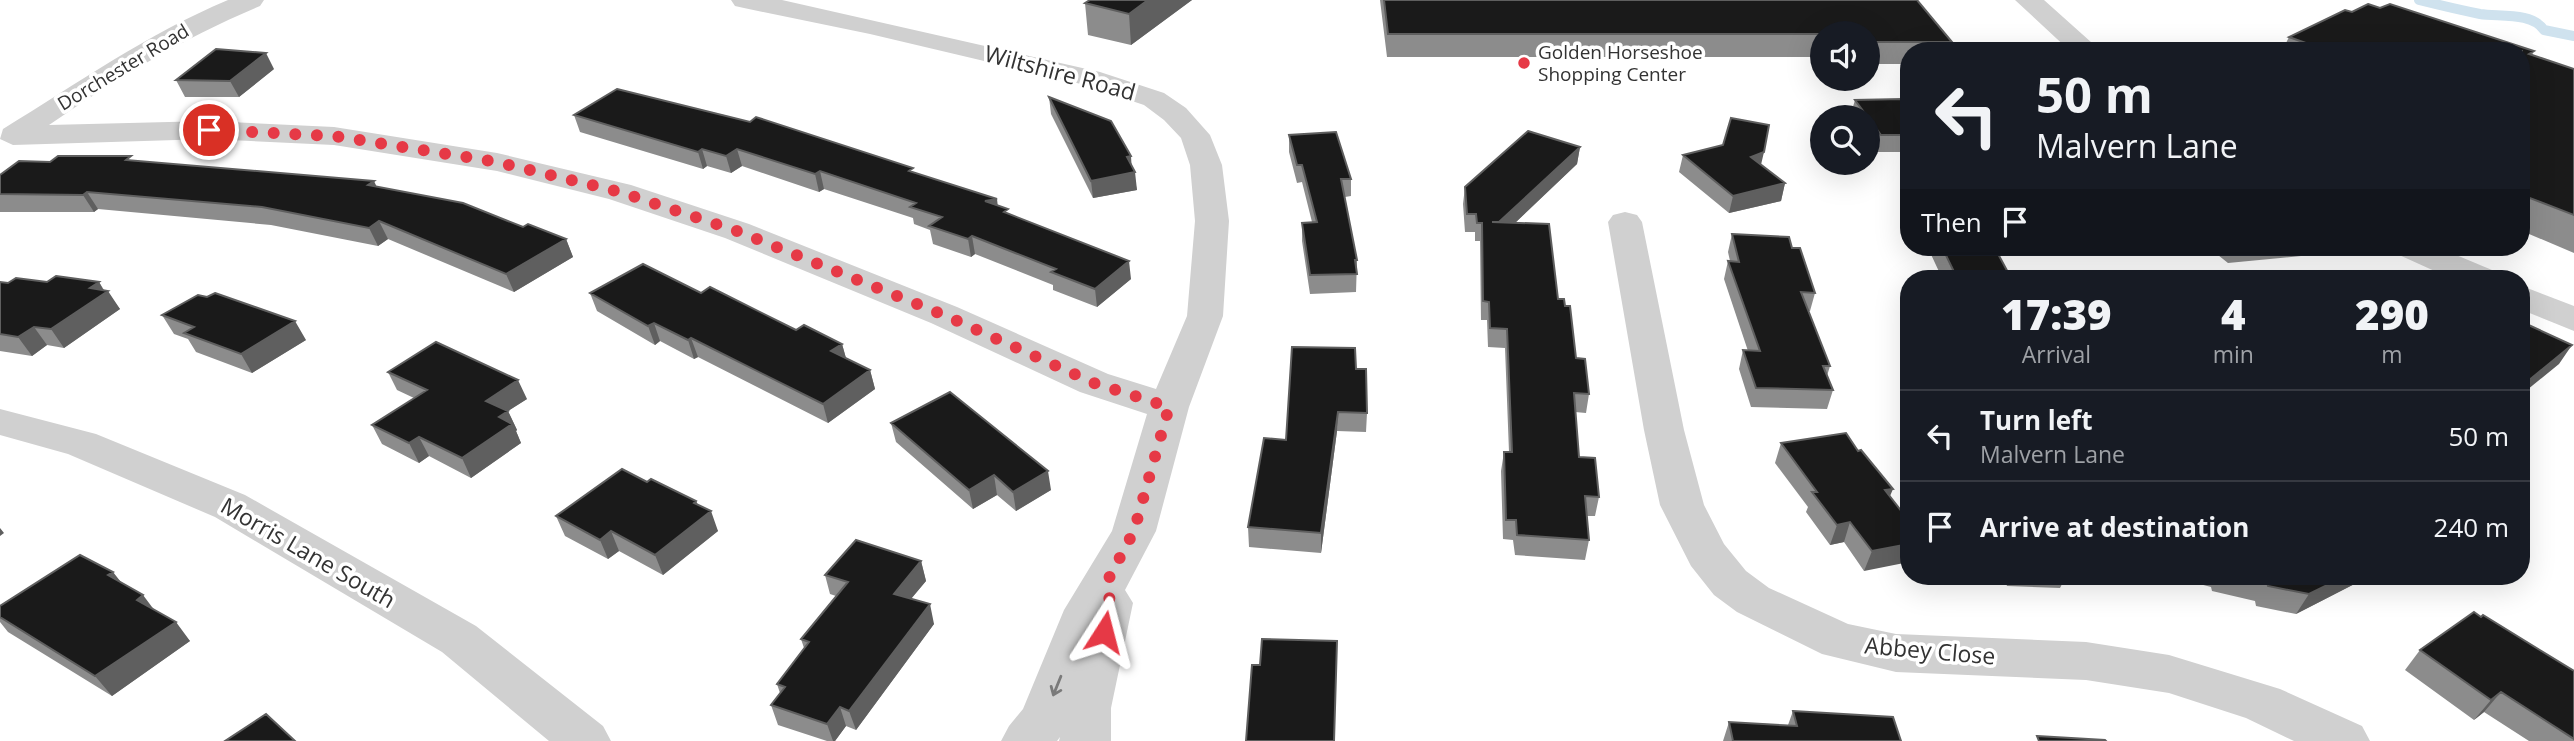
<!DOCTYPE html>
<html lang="en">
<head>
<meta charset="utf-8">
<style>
	body { margin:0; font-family:"Open Sans",sans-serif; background:#20242c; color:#f1f3f6; height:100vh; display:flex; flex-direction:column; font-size:26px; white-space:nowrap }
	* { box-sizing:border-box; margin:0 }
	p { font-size:23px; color:#9ea1a6 }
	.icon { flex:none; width:38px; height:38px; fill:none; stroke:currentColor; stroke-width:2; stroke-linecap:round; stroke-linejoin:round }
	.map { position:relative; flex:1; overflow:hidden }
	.side { position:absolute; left:1900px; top:270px; width:630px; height:315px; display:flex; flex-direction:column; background:#171b24; border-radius:28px; box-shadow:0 7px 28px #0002 }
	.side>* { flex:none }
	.hud { position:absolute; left:1900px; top:42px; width:630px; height:214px; border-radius:28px; box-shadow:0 7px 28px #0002; background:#171b24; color:#f1f3f6; overflow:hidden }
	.tools { position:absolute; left:1810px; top:21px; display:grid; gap:14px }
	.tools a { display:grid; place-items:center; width:70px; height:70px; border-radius:50%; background:#171b24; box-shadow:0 7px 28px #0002; font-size:35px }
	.pin { position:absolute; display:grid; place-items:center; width:60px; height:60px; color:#fff; margin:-30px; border:4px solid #fff; border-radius:50%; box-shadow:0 2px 7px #0007 }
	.me { position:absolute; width:77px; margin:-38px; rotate:9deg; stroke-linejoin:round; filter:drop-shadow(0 0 5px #0008) }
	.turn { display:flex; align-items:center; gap:24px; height:147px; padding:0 21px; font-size:32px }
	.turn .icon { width:91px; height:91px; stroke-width:2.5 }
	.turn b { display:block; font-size:49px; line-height:60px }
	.then { display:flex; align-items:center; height:66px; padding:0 21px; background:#0003; gap:14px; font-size:26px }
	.eta { display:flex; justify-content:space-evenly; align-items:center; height:119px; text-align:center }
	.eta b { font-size:42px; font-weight:800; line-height:49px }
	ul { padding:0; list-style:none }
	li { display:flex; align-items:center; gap:21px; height:91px; padding:0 21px; border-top:2px solid #363941 }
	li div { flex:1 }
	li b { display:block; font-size:26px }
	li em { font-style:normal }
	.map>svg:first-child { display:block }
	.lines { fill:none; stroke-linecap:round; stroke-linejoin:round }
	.stream { stroke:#cfe2ee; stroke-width:10 }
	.minor { fill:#d0d0d0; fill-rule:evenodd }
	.wall { fill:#8c8c8c }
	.shaded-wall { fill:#5f5f5f }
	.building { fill:#1a1a1a; stroke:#5f5f5f; stroke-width:2 }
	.oneway { stroke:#7a7a7a }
	.route { stroke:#e63946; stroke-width:12; stroke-dasharray:0 21.6 }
	.poi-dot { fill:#e63946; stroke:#fff; stroke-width:2.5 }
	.labels { text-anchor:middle; stroke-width:7; stroke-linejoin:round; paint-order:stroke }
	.far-poi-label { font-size:19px; fill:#333; stroke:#fff; text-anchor:start }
	.far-street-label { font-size:19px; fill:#333; stroke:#fff }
	.street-label { font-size:23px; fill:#333; stroke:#fff }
</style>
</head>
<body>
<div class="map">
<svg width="2574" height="741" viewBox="0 0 2574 741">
	<rect width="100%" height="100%" fill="#fff"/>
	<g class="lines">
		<path class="stream" d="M2419,0C2439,5 2460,10 2480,14C2499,17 2532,12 2544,30L2574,36"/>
		<path class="minor" d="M228,0H264L260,6C185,37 116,79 49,125L209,121L334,127L497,153L631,185L749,224L957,307L1108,374L1156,389L1187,316L1195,221L1190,165L1181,138L1164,120L1144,105L1081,84L870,34L744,8L735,6L731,0H782L1100,72L1164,93L1186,108L1210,135L1222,165L1229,221L1223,316L1189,407L1156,531L1125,590L1133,603L1111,708V741H1059L1060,737L1057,741H1001L1009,726L1023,709L1064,610L1112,531L1147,414L1080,392L931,323L725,238L609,199L497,171L334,145L209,139L13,145L0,139L3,129C78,83 147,34 228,0Z
			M2015,0H2044L2101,51H2070Z
			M1625,212L1637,215L1642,222L1684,430L1704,505L1724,544L1746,571L1769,588L1848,624L1896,634L2086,642L2169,655L2280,689L2362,726L2370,741H2294L2246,718L2169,693L2086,680L1896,672L1822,654L1737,612L1714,595L1691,566L1660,505L1644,430L1608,222L1613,215Z
			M2392,247H2437L2492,270L2497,278H2450L2397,254Z
			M2522,286L2574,306V331L2522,310Z
			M0,409L96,434L245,495L476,626L603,726L611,741H549L442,652L215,517L68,454L0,435Z"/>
	</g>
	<path class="wall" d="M1090,0H1192L1131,45L1088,35L1085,3Z
		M1380,0H1917L1952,42L1949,51H1909V64H1867V33H1822V57H1387Z
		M2368,4L2380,8L2390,4L2534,51L2532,55L2574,69V253L2522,231V51H2282L2289,37L2345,10L2352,12Z
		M274,69L239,97H185L176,80Z
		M1049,97L1131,165L1137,190L1093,198L1051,114Z
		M1855,100L1909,107V152H1876L1867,140V117H1850Z
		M574,115L914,172L998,206L1008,214L1131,279L1097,307L1053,290V285L975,254L971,257L933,244L930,230L914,224L913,218L824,189L819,192L742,166L731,173L707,166L703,169L580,132Z
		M1289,135L1351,179V196L1345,197L1357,260L1356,292L1310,294L1302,241V223L1312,222L1302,182L1297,183L1289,152Z
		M1580,147L1577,164L1515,223L1558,299L1565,306L1576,358L1589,394L1586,413L1575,412L1579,457L1599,497L1595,516H1587L1589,540L1585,560L1515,555L1513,540L1503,539L1501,471L1504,452H1509L1505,348L1488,347L1487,320H1481L1480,241H1475V232H1465L1463,204L1465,187Z
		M1683,155L1785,183L1781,201L1729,213L1679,172Z
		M134,161L377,187L566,239L573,257L514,292L388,239L378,246L271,225L98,209L94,212H0V175Z
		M1732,234L1792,248L1815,293L1810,311H1808L1830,366L1827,376L1833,390L1827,409L1751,407L1739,369L1743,350L1748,351L1724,279L1728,261H1730L1728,252Z
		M1923,247H2005L1999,256L2011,278H1942L1928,248Z
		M2208,247H2306L2301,256L2228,263Z
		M0,282H99L104,290L120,309L64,348L47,345L32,356L0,351Z
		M590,293H701L796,330L842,344L846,358L870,370L875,389L828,423L698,357L694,359L660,341L655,345L597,311Z
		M162,315L306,340L252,373L196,352L188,339L174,334Z
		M1356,369L1367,413L1366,432L1337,431L1321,553L1249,547L1248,527L1286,440Z
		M388,372L527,399L508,411L517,430L516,431L521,443L471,478L429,456L419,463L382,444L372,425L414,398L397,390Z
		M891,423L1051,490L1016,511L997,495L973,509L896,442Z
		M1781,443L1890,496L1909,521L1864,571L1844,542L1830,545L1806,512L1808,507L1775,463Z
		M647,482L696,501L698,505L718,531L663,575L619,551L608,559L565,536L556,516Z
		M921,561L926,581L911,599L934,624L856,730L846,726L835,741H827L778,725L771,705L780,693L777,684L804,648L801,639L836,596L830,594L825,575Z
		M2003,576H2066L2060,588L2007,586Z
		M2187,576H2370L2296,614L2256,606L2255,601L2212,591L2211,587L2188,581Z
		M122,583L190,641L112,696L8,632L0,622V606Z
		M2420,650L2574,671V741H2529L2484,712L2474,720L2405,670Z
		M1793,711L1901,741H1723L1729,722L1788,725Z"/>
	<path class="shaded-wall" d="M1148,0H1192L1131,45L1129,14Z
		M266,53L274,69L239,97L230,81Z
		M1580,147L1577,164L1497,240L1499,222Z
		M702,149L707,166L703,169L698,152Z
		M737,149L742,166L731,173L726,156Z
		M1764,152L1760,169L1751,157Z
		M1131,156L1132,173L1135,172L1137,190L1093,198L1091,181L1127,157Z
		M820,171L824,189L819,192L815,174Z
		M374,181L382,198L368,185Z
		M1785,183L1781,201L1729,213L1733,196Z
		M87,192L98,209L94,212L83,195Z
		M2530,198L2522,211V203Z
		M997,199L999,216L985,201Z
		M379,221L388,239L378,246L369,228Z
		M972,236L975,254L971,257L968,239Z
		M566,239L573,257L514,292L506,274Z
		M2001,247H2005L1990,270L1997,252Z
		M1129,261L1131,279L1097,307L1095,289Z
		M99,282L105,293L108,291L120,309L64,348L51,329L90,288Z
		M295,321L306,340L252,373L241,354Z
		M654,323L660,341L655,345L648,326Z
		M34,327L47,345L32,356L18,337Z
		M691,338L698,357L694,359L688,340Z
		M842,344L847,362L831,351Z
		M2572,345L2559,364L2522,394V386Z
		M870,370L875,389L828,423L823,404Z
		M518,380L527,399L508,411L517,430L516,431L521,443L471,478L462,458L486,401Z
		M1338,412L1337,431L1321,553V533Z
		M419,437L429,456L419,463L409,443Z
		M1048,471L1051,490L1016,511L1013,492Z
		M994,475L997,495L973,509L969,490Z
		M1893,489L1885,508V490Z
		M696,501L703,518L711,511L718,531L663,575L655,555Z
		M1850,522L1844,542L1830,545L1837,525Z
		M0,528L4,533L0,536Z
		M611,531L619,551L608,559L600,540Z
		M1909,544V562L1864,571L1872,551Z
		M921,561L926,581L899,613L894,594Z
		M113,572L128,591L108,575Z
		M2346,576H2370L2296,614L2309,594Z
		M143,595L158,615L137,600Z
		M930,604L934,624L856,730L849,711Z
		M176,622L190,641L112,696L95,676Z
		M2501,692L2484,712L2474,720L2491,700Z
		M840,707L846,726L835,741H833L827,724Z"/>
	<path class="building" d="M1090,0H1148L1129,14L1085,3Z
		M1384,0H1917L1952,42H1868L1867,33H1822V34H1388Z
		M2368,4L2380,8L2390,4L2534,51L2529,54L2574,69V215L2530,198L2522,203V51H2328L2289,37L2345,10L2352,12Z
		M216,49L266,53L230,81L176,80Z
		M617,89L750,122L756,117L913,168L909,171L997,199L985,201L1008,209L1004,212L1129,261L1095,289L1051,272L1056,269L972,236L968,239L929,226L942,217L910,207L916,203L820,171L815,174L737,149L726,156L702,149L698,152L574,115Z
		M1049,97L1111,121L1131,156L1127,157L1135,172L1091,181Z
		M1903,99L1909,107V135H1881L1855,100Z
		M1731,118L1769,125L1764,152L1751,157L1785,183L1733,196L1683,155L1723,145Z
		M1528,131L1580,147L1499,222H1492L1549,224L1558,299H1564L1565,306H1570L1576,358L1585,359L1589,394L1574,393L1579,457L1595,458L1599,497L1585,496L1589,540L1517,535L1516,520H1506L1504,452H1512L1507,329L1490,328L1489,302L1483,301L1482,223H1477L1476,214H1467L1465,187Z
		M1336,132L1351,179H1341L1357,260H1355L1357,274L1310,275L1302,223L1317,222L1302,165H1297L1289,135Z
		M58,156H131L126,160L374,181L368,185L463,203L523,227L528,224L566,239L506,274L379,221L369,228L262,207L87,192L83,195L0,194V175L19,161L50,162Z
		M1732,234L1789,237L1792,248H1800L1815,293L1801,292L1830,366H1823L1833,390L1756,388L1743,350L1760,351L1728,261L1739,262Z
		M1942,247H2001L1997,252L2011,278H1957Z
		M643,264L701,293L710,287L796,330L804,325L842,344L831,351L870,370L823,404L691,338L688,340L654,323L648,326L590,293Z
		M56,276L99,282L90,288L108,291L51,329L34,327L18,337L0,334V282L8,283L16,278L47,282Z
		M215,293L295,321L241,354L184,333L194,327L162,315L198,295L207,297Z
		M2522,322L2572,345L2522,386Z
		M436,342L518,380L486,401L508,411L499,417L512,424L462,458L419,437L409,443L372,425L427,390L388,372Z
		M1292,347L1355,348L1356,369H1366L1367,413L1338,412L1321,533L1248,527L1264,438L1286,440Z
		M950,392L1048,471L1013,492L994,475L969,490L891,423Z
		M1846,433L1858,451L1861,450L1893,489L1885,490L1909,521V544L1872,551L1850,522L1837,525L1812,492H1817L1781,443Z
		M622,469L647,482L651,479L696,501L694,503L711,511L655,555L611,531L600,540L556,516Z
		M856,540L921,561L894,594L930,604L849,711L840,707L827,724L771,705L785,687L777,684L809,642L801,639L848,582L825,575Z
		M80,555L113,572L108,575L143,595L137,600L176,622L95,676L0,617V606Z
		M2244,576H2346L2309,594L2268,586L2267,581Z
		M2474,612L2481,617L2483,615L2574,671V739L2501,692L2491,700L2420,650Z
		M1262,639L1337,641L1334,741H1246L1252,665H1260Z
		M1793,711L1893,717L1901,741H1733L1729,722L1797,726Z
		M266,714L295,741H225Z
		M2037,736L2105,740L2106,741H2039Z"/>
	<defs><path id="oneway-shaft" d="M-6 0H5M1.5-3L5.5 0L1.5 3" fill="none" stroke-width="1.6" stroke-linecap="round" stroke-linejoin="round" transform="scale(1.75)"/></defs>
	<use class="oneway" href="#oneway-shaft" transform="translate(1057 686) rotate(112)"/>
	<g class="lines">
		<path class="route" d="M209,130L334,136L497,162L620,192L737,231L944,315L1094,383L1169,407L1134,531L1108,580L1110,607L1104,632"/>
	</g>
	<circle class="poi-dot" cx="1524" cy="63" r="7"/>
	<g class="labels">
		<g class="far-poi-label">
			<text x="1538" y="59">Golden Horseshoe<tspan x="1538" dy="22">Shopping Center</tspan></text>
		</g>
		<g class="far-street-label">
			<text transform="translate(123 67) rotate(-31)" y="7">Dorchester Road</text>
		</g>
		<g class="street-label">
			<text transform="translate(1060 73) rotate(15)" y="8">Wiltshire Road</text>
			<text transform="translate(308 553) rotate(30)" y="8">Morris Lane South</text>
			<text transform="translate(1930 651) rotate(5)" y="8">Abbey Close</text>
		</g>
	</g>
</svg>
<div class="tools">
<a><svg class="icon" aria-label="sound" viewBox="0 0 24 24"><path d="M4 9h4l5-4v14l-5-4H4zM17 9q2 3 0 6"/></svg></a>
<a><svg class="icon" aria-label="search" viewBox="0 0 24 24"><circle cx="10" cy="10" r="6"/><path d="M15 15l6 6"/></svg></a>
</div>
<div class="pin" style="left:209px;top:130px;background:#d93025"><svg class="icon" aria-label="arrive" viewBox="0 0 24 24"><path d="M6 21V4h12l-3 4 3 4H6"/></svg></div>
<svg class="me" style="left:1104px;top:632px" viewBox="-20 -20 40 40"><path d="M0-17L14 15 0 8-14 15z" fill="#e63946" stroke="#fff" stroke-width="4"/></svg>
<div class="hud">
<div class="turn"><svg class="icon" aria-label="left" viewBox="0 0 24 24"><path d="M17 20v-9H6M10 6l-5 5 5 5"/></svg><div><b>50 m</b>Malvern Lane</div></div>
<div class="then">Then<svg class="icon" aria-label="arrive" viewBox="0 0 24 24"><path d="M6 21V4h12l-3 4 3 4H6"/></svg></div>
</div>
<section class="side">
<div class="eta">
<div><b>17:39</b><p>Arrival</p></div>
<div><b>4</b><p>min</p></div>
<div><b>290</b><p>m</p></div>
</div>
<ul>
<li><svg class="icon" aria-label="left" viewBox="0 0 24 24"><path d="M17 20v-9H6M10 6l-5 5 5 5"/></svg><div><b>Turn left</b><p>Malvern Lane</p></div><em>50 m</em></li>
<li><svg class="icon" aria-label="arrive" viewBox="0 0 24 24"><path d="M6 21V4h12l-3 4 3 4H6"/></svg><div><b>Arrive at destination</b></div><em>240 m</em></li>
</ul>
</section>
</div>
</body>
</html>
